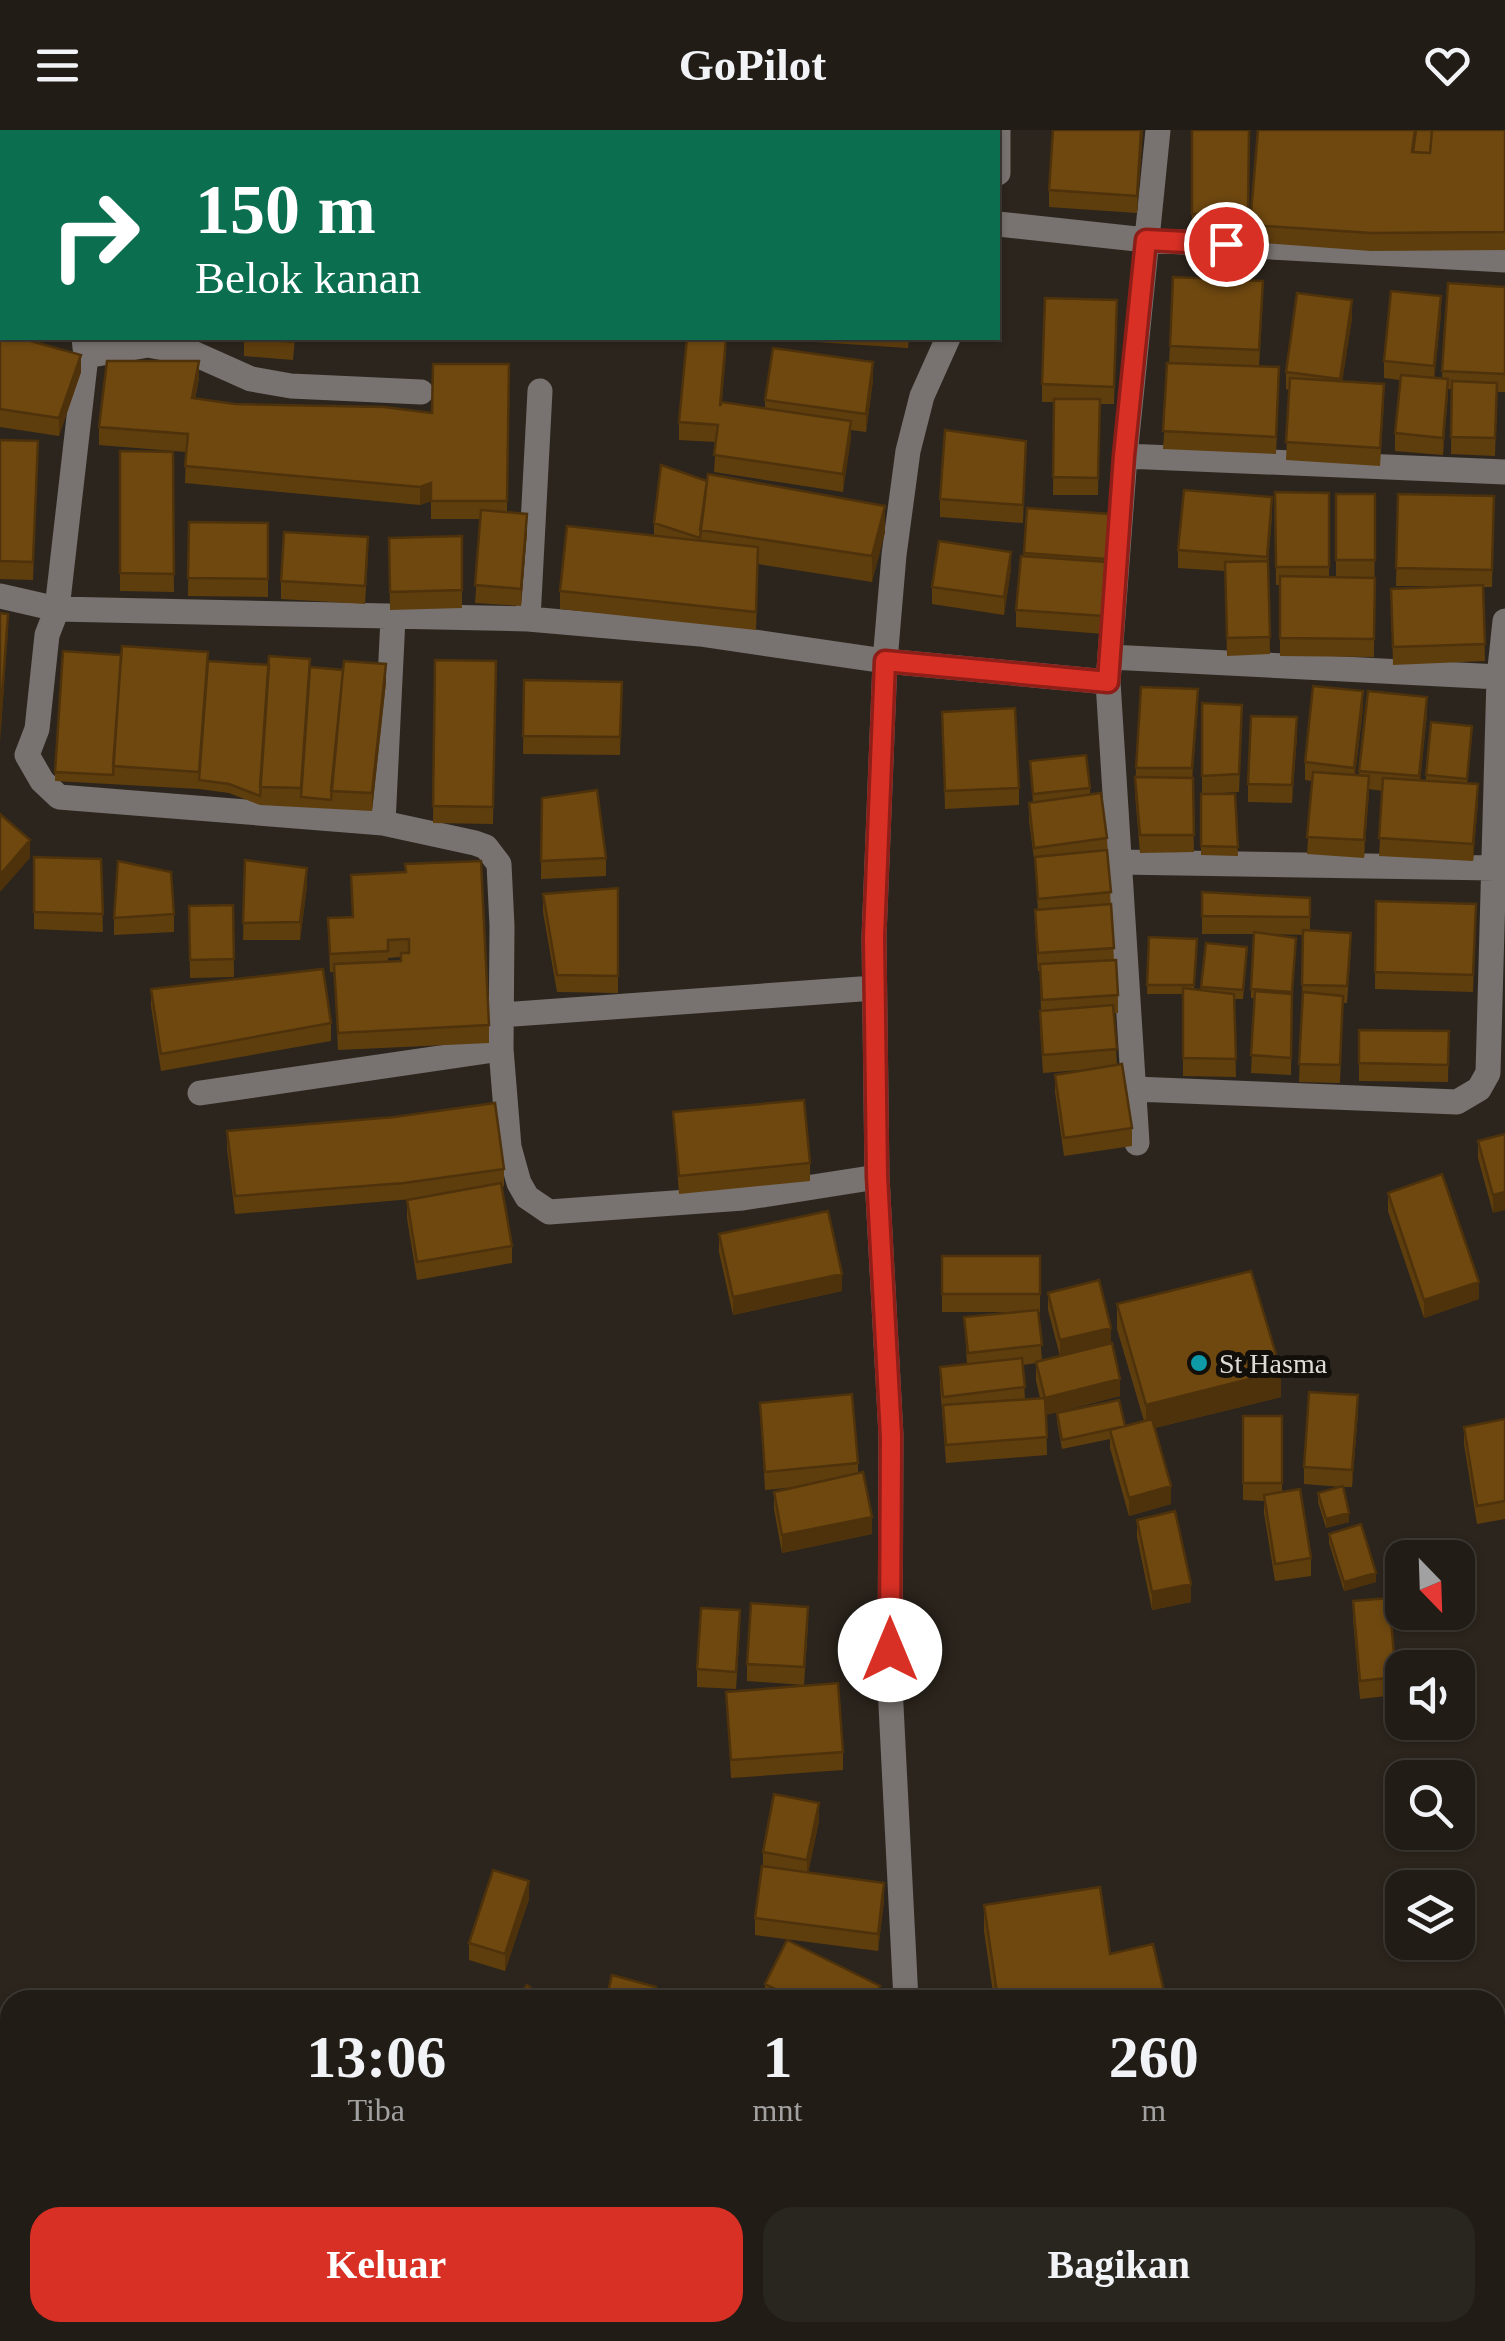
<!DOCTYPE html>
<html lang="id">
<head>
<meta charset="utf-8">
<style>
	body { margin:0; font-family:Georgia,serif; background:#29251f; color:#f1f3f6; height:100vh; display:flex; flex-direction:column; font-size:38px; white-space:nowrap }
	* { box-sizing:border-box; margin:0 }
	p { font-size:32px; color:#a2a1a1 }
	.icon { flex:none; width:55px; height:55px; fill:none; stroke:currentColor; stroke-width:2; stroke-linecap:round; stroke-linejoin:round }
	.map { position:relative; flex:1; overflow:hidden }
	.drawer { position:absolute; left:0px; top:1860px; width:1505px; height:352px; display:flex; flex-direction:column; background:#211c16; border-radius:30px 30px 0 0; box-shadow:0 2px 8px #0004,0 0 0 2px #3e3a35 }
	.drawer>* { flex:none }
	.banner { position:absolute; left:0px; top:0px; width:1000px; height:210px; box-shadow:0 2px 8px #0004,0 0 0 2px #3e3a35; background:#0b6e4f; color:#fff; overflow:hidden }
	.needle { width:65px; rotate:157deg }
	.controls { position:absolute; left:1385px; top:1410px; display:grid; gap:20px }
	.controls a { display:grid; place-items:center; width:90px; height:90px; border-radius:20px; background:#211c16; box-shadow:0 2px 8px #0004,0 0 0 2px #3e3a35; font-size:50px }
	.pin { position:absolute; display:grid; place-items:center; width:85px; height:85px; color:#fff; margin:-42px; border:5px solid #fff; border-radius:50%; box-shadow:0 2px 10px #0007 }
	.me { position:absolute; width:110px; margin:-55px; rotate:0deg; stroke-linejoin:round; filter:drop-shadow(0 0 8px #0008) }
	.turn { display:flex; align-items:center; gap:35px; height:210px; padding:0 30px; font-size:45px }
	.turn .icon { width:130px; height:130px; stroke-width:2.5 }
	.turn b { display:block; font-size:70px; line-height:85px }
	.eta { display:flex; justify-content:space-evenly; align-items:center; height:170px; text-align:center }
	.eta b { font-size:60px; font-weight:700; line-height:70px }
	.button { display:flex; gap:20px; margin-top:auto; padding:20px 30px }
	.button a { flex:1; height:115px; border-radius:30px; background:#d93025; color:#fff; font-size:40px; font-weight:700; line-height:115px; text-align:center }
	.button a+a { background:#29251f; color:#f1f3f6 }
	header { display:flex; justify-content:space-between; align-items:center; height:130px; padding:0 30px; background:#211c16; font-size:45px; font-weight:700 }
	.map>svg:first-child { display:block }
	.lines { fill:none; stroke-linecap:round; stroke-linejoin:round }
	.stream { stroke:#001b1b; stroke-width:14 }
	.minor { stroke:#787270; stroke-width:25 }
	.wall { fill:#5f3e0e; fill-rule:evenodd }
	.shaded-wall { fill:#4e320b }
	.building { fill:#6f4810; stroke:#4e320b; stroke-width:2.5 }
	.route-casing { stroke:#8d1f18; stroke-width:25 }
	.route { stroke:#d93025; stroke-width:18 }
	.culture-dot { fill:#0f9aa8; stroke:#120f0b; stroke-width:4 }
	.labels { text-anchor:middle; stroke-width:10; stroke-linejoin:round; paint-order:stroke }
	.poi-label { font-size:28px; fill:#dfdad5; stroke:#120f0b; text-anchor:start }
</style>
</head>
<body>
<header><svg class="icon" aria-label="menu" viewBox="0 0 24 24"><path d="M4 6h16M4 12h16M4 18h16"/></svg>GoPilot<svg class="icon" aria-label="heart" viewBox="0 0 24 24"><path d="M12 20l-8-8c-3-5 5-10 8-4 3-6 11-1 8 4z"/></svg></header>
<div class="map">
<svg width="1505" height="2211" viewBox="0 0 1505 2211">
	<rect width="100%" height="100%" fill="#2c251d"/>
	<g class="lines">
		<path class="stream" d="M1495,1886L1505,1887"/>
		<path class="minor" d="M606,2V0
			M998,43V0
			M998,94L1146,110L1505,130
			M0,170H2
			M84,208L86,226L57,479L47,505L37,599L27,625L42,651L59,667L383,693L393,488
			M86,226L148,215L195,224L251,249L291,256L421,262
			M1125,326L1505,342
			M0,466L57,479L528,489L700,504L885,531L1108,552
			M528,489L540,261
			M1110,527L1499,547
			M383,693L475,713L486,717L499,734L502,796L501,919L509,1017L519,1053L527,1067L549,1082L743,1068L877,1047
			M1118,732L1495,738
			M502,885L874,858
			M1134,959L1457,972L1479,959L1488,943L1499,547L1505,491
			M200,963L501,919
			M1137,1013L1108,552L1125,326L1158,0
			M906,1870L890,1556L891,1305L877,1047L874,807L885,531L894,425L908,321L922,266L948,208
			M543,2202L556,2211
			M906,2211V2202"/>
	</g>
	<path class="wall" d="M385,0H480V2H385Z
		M1143,0L1137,83L1049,77V60Z
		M1192,0H1249L1248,102H1192Z
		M1505,0V120L1371,121L1250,112V95Z
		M0,63H2V146H0Z
		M1448,153L1505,157V262H1497L1495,326L1451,324L1452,259H1448L1443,325L1395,321V303L1400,250L1384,248V231L1441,184L1434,248L1442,249Z
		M1263,169L1259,236L1279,255L1276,324L1163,319L1170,216Z
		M1117,170L1114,274H1100L1098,365H1053L1054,272H1042V254Z
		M1352,188L1342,251L1384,271L1380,336L1286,330L1289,260L1286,259V242Z
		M0,191L2,208L81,242L59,306L0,297Z
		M244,208H295L293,230L244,226Z
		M645,208H737V209H726L722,273L765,278V270L873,250L866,302L851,300L843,362L714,342L716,312L679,310V292L687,209Z
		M800,208H909L908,218L800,211Z
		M509,234L507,382L527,402L521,476L475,473L481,389H431V371L420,375L185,353L186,322L99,315V297L199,248L195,269L235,274L432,283Z
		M0,310L38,311L33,450L0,449Z
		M1026,311L1023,393L940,387V369Z
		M120,321L173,322L174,462L120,461Z
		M707,351L885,402L872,452L758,434L756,500L560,479V461L654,405V393Z
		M1275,362L1329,363V447H1336V364H1375L1374,527L1280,526V455H1276Z
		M1398,364L1494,366L1492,457H1483L1485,531L1393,535L1391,459L1445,456H1396Z
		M1027,378L1110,401L1103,504L1016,497V480L1024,426Z
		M1272,385L1268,434L1270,524L1227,526L1225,441L1178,438V420Z
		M189,392L268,393V467L188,466Z
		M462,406V478L390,480L389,408Z
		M368,424L365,474L281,469V451Z
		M1011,439L1004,485L932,474V457Z
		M435,530L496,531L493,694L433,693Z
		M208,531L310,537L386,552L372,681L260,675L229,663L199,659L55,651V642Z
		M524,550L622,552L620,625L523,624Z
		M1368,561L1427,584L1420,651H1426V645L1472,605L1467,653L1478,672L1473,731L1379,726L1383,661L1369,659L1364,728L1307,724L1312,651L1305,650V632L1363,578L1355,645H1359Z
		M1202,573L1242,593L1239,662L1202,664Z
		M1198,577L1192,648L1194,722L1140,723L1135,664L1136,638Z
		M942,582L1019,658V675L945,679Z
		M1297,605L1292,673L1248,672V654Z
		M1030,631L1090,658V665L1107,708L1114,830L1118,865V883H1114L1117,935L1132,998V1016L1064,1026L1055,962V945L1092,939L1043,943L1040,898V881H1041L1040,841H1038L1035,797V780H1038L1035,736L1029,691V673L1033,672Z
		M1201,664H1235L1238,726L1201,725Z
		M542,668L606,728V746L541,749Z
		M34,727L101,729L103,802L34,799Z
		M245,730L307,756L300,810H243Z
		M405,734L489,895V913L338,920L334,842H330L328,788L352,787L405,742ZM401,827V831H388V828Z
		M618,758V863L557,862L543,782V764Z
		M1202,762L1310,768V801L1351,820L1347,873H1343L1340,953L1299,952L1302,873L1303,805L1270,804L1296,808L1292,864L1291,945L1251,943L1254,868H1251V859L1254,804H1202Z
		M1376,771L1476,774L1473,862L1375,859Z
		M233,775L234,847L190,848L189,776Z
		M174,784V802L114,805V788Z
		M1149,807L1197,809L1194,859L1201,860L1206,813L1247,826L1243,869H1234L1236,947L1183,946V864H1147Z
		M151,859L331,893V911L161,941L151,876Z
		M1359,900L1449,901L1448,952L1359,951Z
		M673,982L810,1033V1051L679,1064Z
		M227,1001L504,1039V1056L502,1057L512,1116V1133L417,1150L407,1088V1070L412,1069L235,1084L227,1019Z
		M1505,1004L1493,1083L1478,1028V1011Z
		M1388,1063L1479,1169L1424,1188L1388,1081Z
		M719,1104L842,1161L733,1185L719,1122Z
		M942,1126H1040V1182H1038L1042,1231L1060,1226L1048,1180V1163L1111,1213L1120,1266L1046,1285L1047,1325L946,1333L940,1255V1237L967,1234L964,1187L1020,1182H942ZM1036,1233V1250L1040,1268L1025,1269L1023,1235Z
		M1117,1174L1281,1267L1155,1298L1171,1374L1129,1386L1110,1318V1309L1062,1319L1057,1292V1283L1125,1296L1144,1291L1117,1199Z
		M760,1273L858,1333V1343L872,1404L782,1423L774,1379V1362L796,1357L765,1360Z
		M1358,1282L1352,1357H1343L1349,1392L1326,1398L1318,1372V1363L1342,1357L1304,1354V1337Z
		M1243,1286H1282V1362L1311,1428V1446L1275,1451L1264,1383V1371L1243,1370Z
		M1505,1289V1389L1477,1394L1464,1314V1297Z
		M1137,1390L1191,1472L1152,1480L1137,1407Z
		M1329,1404L1376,1452L1344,1461L1329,1413Z
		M1353,1471L1396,1547V1565L1360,1569L1353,1489Z
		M808,1494L804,1555L747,1551V1534Z
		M740,1498L736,1559L697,1557V1539Z
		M726,1562L843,1622V1640L731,1648Z
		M819,1691L808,1743L884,1770L878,1821L755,1805V1788L763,1736V1722Z
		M529,1769L505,1841L469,1830V1813Z
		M984,1775L1110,1824L1166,1870H994L984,1801Z
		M765,1854L880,1870H765Z
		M1495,1896H1503L1504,1954H1495Z
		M1505,2064V2174L1502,2207L1470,2204V2202H1495V2080L1504,2081Z
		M1010,2202H1071L1068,2211H1031Z"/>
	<path class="shaded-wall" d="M1141,0H1143L1137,83V66Z
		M1441,166V184L1434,253V236Z
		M1352,170V188L1340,267V249Z
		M726,208V226L720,294V276Z
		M81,225V242L59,306V288Z
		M199,231V248L192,286V268Z
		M873,232V250L866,302V284Z
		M1448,249V267L1443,325V308Z
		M851,291V309L843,362V344Z
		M431,353V371L420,375V357Z
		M1272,367V385L1267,445V427Z
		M885,376V402L872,452V426Z
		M527,384V402L521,476V459Z
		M1110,384L1107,450L1103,504V486Z
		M1011,422V439L1004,485V467Z
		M8,484V501L0,613V595Z
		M386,534V552L372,681V663Z
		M1198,559V577L1192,656V638Z
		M1363,561V578L1354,655V638Z
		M1427,567V584L1419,664V646Z
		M1297,587V605L1292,673V655Z
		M1369,646V664L1364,728V710Z
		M1478,654V672L1473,731V714Z
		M30,710V728L0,762V745Z
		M307,738V756L300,810V792Z
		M1505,1062V1080L1493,1083V1065Z
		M842,1144V1161L733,1185V1167Z
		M1479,1152V1169L1424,1188V1170Z
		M1111,1198V1215L1060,1228V1210Z
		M1281,1241V1267L1146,1300V1275Z
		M1120,1249V1266L1045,1285V1268Z
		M1358,1265V1282L1352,1357V1340Z
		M1171,1356V1374L1129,1386V1368Z
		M1349,1383V1392L1326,1398V1389Z
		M872,1387V1404L782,1423V1405Z
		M1376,1443V1452L1344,1461V1452Z
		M1191,1454V1472L1152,1480V1462Z
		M819,1673V1691L807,1748V1730Z
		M529,1751V1769L505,1841V1824Z
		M884,1753V1770L878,1821V1804Z
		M880,1856V1870H873Z
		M1064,2202H1071L1068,2211H1063Z"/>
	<path class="building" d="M171,0H220L219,2H171Z
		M515,0H591V2H515Z
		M1053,0H1141L1137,66L1049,60Z
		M1192,0H1249L1248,84H1192Z
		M1258,0H1415L1412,22L1430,23L1432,0H1505V102L1371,103L1250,95Z
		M1416,0H1432L1430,23L1413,22Z
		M0,63H2V129L0,128Z
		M1173,147L1263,151L1259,220L1170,216Z
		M1448,153L1505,157V244L1442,241Z
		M1391,161L1441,166L1434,236L1384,231Z
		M1297,163L1352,170L1340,249L1286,242Z
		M1045,168L1117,170L1114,257L1042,254Z
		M0,191L2,192V208H20L81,225L59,288L0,279Z
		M244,208H294L293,212Z
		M687,208H726L720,276L722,272L851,291L843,344L714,325L718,295L679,292Z
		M773,218L873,232L866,284L765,270Z
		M107,231H199L192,268L235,274L384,277L432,283L433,234H509L507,371H431V353L420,357L185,336L188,304L99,297Z
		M1167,233L1279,237L1276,307L1163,301Z
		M1401,245L1448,249L1443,308L1395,303Z
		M1290,248L1384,254L1380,318L1286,312Z
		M1452,251L1497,253L1495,308L1451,307Z
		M1054,269H1100L1098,348L1053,347Z
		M945,300L1026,311L1023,375L940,369Z
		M0,310L38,311L33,432L0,431Z
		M120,321L173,322L174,444L120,443Z
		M661,335L707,351L700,408L654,393Z
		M708,344L885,376L872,426L700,400Z
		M1184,360L1272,367L1267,427L1178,420Z
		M1275,362L1329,363V437H1276Z
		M1336,364H1375V430H1336Z
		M1398,364L1494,366L1492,440L1396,438Z
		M1027,378L1110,384L1106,429L1024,423Z
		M481,380L527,384L521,459L475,455Z
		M189,392L268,393V449L188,448Z
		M567,396L758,417L756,482L560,461Z
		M284,402L368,407L365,456L281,451Z
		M462,406V460L390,462L389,408Z
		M939,411L1011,422L1004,467L932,457Z
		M1021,426L1107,432L1103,486L1016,480Z
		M1268,431L1270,507L1227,508L1225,432Z
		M1280,446L1375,448L1374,509L1280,508Z
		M1483,455L1485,514L1393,517L1391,459Z
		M0,483L8,484L0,595Z
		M122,516L208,522L199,642L113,636Z
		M63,521L121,525L113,645L55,642Z
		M269,526L310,529L301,658L260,657Z
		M435,530L496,531L493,677L433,676Z
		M208,531L269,535L260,666L229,654L199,650Z
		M344,531L386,534L372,663L331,661Z
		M310,537L343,540L331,670L301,667Z
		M524,550L622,552L620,607L523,606Z
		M1313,556L1363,561L1354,638L1305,632Z
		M1141,557L1198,559L1192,638H1136Z
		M1368,561L1427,567L1419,646L1359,641Z
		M1202,573L1242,575L1239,644L1202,646Z
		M1015,578L1019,658L945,661L942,582Z
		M1251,586L1297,587L1292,655L1248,654Z
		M1431,592L1472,596L1467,649L1426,645Z
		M1086,625L1090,658L1033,664L1030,631Z
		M1313,642L1369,646L1364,710L1307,707Z
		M1135,647L1193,648L1194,705H1140Z
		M1383,648L1478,654L1473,714L1379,708Z
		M597,660L606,728L541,731L542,668Z
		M1101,663L1107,708L1034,718L1029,673Z
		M1201,664H1235L1238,717L1201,716Z
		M0,684L30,710L0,745Z
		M1107,720L1111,762L1038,769L1035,727Z
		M34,727L101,729L103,784L34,782Z
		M245,730L307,738L300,792L243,793Z
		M118,731L171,742L174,784L114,788Z
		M481,731L489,895L338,903L334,834L401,831V823H409V809L388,810V821L330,824L328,788L353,787L351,745L406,742L405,734Z
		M618,758V846L557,845L543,764Z
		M1202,762L1310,768V787L1202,786Z
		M1376,771L1476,774L1473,845L1375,842Z
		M1111,774L1114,818L1038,823L1035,780Z
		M233,775L234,829L190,830L189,776Z
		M1303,800L1351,803L1347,856L1302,855Z
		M1254,802L1296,808L1292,862L1251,859Z
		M1149,807L1197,809L1194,855H1147Z
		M1206,813L1247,817L1243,860L1201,857Z
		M1116,830L1118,865L1042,870L1040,834Z
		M323,839L331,893L161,924L151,859Z
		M1183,858L1234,864L1236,929L1183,928Z
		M1255,861L1292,864L1291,928L1251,925Z
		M1303,862L1343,866L1340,935L1299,934Z
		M1113,875L1117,919L1043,925L1040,881Z
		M1359,900L1449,901L1448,935L1359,933Z
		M1122,934L1132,998L1064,1008L1055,945Z
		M804,970L810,1033L679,1046L673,982Z
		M495,973L504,1039L404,1053L235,1066L227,1001L394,987Z
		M1505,1004V1062L1493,1065L1478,1011Z
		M1442,1044L1479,1152L1424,1170L1388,1063Z
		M501,1053L512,1116L417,1132L407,1070Z
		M828,1081L842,1144L733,1167L719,1104Z
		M942,1126H1040V1164H942Z
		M1251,1141L1281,1241L1146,1275L1117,1174Z
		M1099,1150L1111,1198L1060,1210L1048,1163Z
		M1038,1180L1042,1215L968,1223L964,1187Z
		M1112,1213L1120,1249L1045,1268L1036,1232Z
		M1022,1228L1025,1257L943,1267L940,1237Z
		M1309,1262L1358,1265L1352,1340L1304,1337Z
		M852,1264L858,1333L765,1342L760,1273Z
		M1045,1268L1047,1307L946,1315L943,1275Z
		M1119,1270L1125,1296L1062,1310L1057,1283Z
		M1243,1286H1282V1353H1243Z
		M1152,1289L1171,1356L1129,1368L1110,1300Z
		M1505,1289V1371L1477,1376L1464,1297Z
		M863,1342L872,1387L782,1405L774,1362Z
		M1343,1356L1349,1383L1326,1389L1318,1363Z
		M1300,1359L1311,1428L1275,1434L1264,1365Z
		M1175,1381L1191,1454L1152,1462L1137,1390Z
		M1361,1394L1376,1443L1344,1452L1329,1404Z
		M1389,1468L1396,1547L1360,1551L1353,1471Z
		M751,1473L808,1477L804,1537L747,1534Z
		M701,1478L740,1480L736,1542L697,1539Z
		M838,1553L843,1622L731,1630L726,1562Z
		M774,1664L819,1673L807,1730L763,1722Z
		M762,1736L884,1753L878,1804L755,1788Z
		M493,1740L529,1751L505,1824L469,1813Z
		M1100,1757L1110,1824L1153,1814L1166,1870H1102L1100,1862L1050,1870H998L984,1775Z
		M787,1810L880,1856L873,1870H798L765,1854Z
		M612,1845L656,1857L653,1870H606Z
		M527,1855L546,1870H515Z
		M1495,1896H1503L1504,1936L1495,1937Z
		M1495,2080L1505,2081V2157L1502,2190L1495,2189Z
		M10,2196V2202H33L34,2211H0V2198Z
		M976,2207L1003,2211H975Z"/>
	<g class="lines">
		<defs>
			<path id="route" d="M890,1520L891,1306L877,1046L874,807L885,531L1108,552L1124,326L1146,110L1226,114"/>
		</defs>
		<use href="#route" class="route-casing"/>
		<use href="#route" class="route"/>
	</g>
	<circle class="culture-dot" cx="1199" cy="1233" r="10"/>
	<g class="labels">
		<g class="poi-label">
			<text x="1219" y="1243">St Hasma</text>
		</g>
	</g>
</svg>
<div class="controls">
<a><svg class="needle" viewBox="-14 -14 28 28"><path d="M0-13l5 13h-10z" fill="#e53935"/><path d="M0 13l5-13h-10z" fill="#a2a1a1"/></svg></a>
<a><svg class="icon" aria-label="sound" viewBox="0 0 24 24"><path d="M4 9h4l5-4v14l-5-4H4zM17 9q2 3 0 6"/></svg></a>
<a><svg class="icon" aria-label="search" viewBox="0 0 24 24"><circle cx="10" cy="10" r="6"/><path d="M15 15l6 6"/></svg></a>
<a><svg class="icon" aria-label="layers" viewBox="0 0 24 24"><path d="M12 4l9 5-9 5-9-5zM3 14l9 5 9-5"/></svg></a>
</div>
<div class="pin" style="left:1226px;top:114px;background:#d93025"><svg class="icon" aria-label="arrive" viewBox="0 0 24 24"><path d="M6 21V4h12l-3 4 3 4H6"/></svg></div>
<svg class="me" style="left:890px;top:1520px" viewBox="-20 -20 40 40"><circle r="19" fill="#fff"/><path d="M0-13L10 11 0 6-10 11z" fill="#d93025"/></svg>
<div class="banner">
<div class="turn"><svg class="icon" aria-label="right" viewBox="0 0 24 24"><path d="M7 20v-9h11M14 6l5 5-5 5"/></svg><div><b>150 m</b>Belok kanan</div></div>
</div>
<section class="drawer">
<div class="eta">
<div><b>13:06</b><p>Tiba</p></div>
<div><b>1</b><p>mnt</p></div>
<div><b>260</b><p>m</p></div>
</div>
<div class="button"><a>Keluar</a><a>Bagikan</a></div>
</section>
</div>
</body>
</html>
